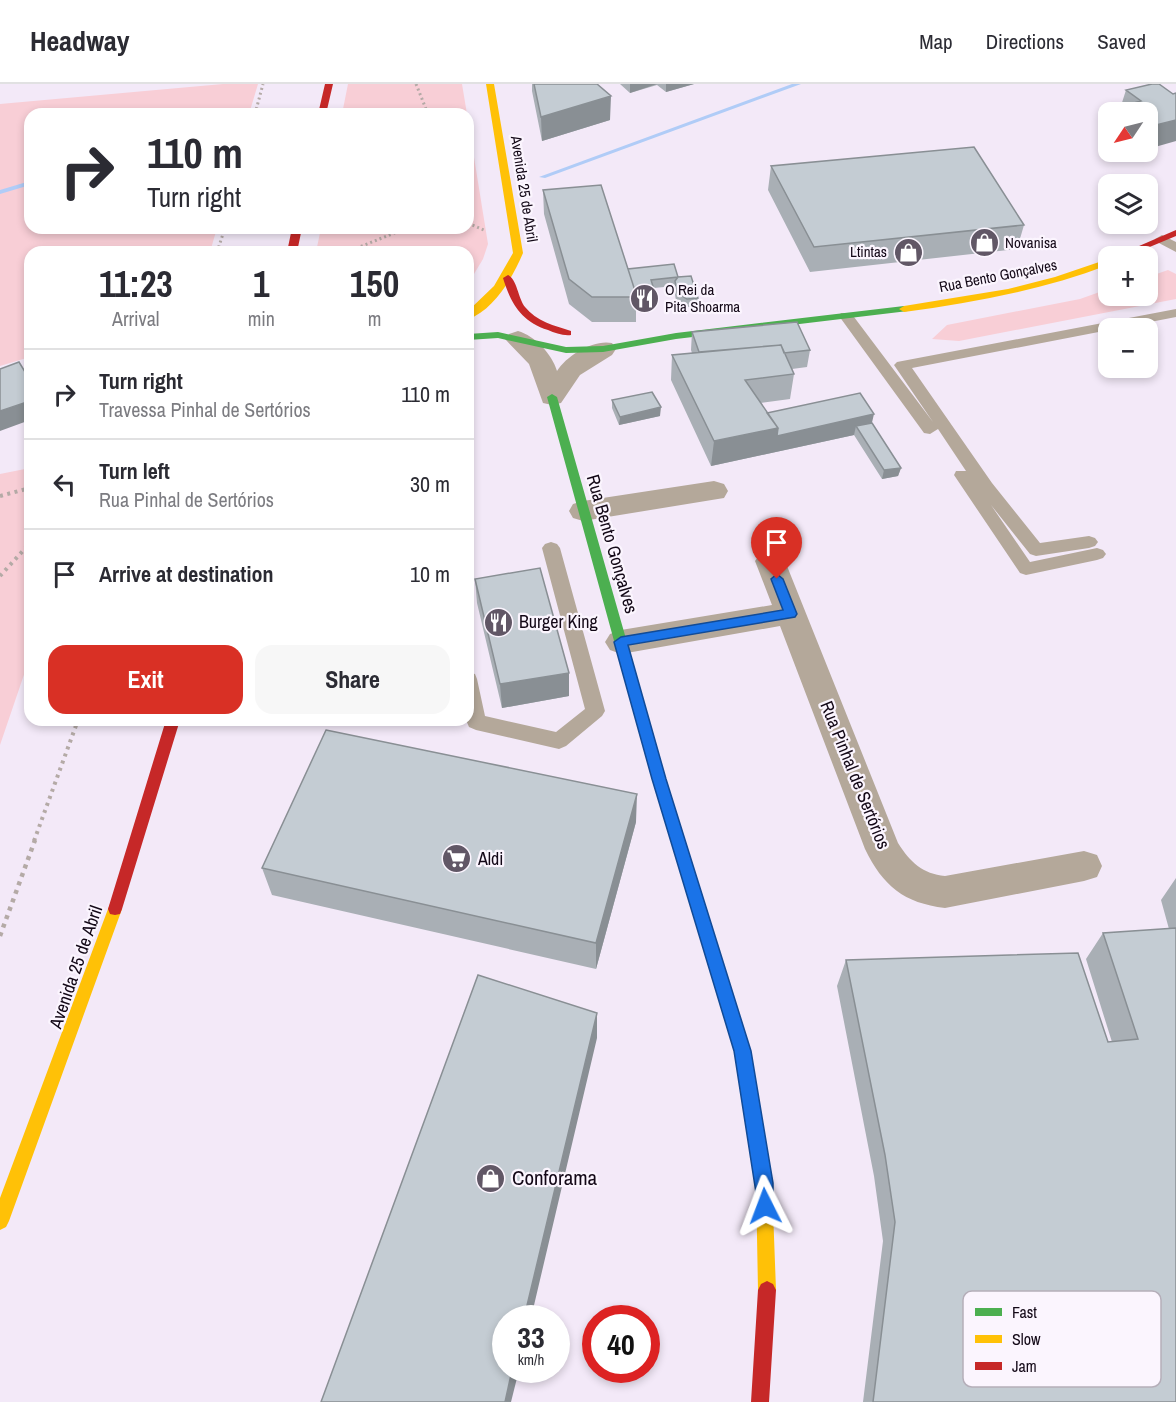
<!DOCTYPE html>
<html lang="en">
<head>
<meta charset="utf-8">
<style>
	body { margin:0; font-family:"Archivo Narrow",sans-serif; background:#f7f7f7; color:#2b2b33; height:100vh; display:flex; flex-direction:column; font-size:22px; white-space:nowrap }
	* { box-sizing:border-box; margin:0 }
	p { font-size:20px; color:#7c7c81 }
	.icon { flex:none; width:33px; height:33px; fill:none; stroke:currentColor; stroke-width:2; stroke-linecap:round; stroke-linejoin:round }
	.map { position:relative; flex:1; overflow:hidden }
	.details { position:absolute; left:24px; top:162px; width:450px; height:480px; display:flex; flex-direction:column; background:#fff; border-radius:18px; box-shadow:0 3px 9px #0003 }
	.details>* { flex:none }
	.banner { position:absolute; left:24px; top:24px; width:450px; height:126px; border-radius:18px; box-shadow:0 3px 9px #0003; background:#fff; color:#2b2b33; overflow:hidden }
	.needle { width:39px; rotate:235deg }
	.fabs { position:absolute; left:1098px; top:18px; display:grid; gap:12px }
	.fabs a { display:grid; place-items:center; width:60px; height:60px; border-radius:12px; background:#fff; box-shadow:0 3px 9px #0003; font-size:30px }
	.speed { position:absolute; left:492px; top:1221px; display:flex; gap:12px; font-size:30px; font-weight:700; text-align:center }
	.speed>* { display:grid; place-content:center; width:78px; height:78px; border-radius:50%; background:#fff; box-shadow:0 3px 9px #0003; line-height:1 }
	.speed small { font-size:15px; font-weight:400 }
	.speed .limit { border:9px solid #d22; background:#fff; color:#111 }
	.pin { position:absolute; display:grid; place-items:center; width:51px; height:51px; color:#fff; margin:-62px -26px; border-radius:50% 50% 50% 0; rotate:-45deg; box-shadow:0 0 6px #0007 }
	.pin .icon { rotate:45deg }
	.me { position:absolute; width:66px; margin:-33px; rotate:357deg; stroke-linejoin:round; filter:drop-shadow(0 0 4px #0008) }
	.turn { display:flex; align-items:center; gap:21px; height:126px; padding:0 24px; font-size:27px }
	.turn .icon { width:78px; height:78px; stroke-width:2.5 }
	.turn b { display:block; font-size:42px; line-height:51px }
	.eta { display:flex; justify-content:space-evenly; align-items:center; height:102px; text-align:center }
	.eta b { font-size:36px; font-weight:800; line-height:42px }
	.button { display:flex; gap:12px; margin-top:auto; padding:12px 24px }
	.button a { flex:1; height:69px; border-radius:18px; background:#d93025; color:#fff; font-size:24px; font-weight:800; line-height:69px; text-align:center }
	.button a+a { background:#f7f7f7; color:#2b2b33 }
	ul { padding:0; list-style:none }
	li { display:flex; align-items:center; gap:18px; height:90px; padding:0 24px; border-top:2px solid #e1e1e2 }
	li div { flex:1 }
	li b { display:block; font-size:22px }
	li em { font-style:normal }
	header { display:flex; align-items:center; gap:36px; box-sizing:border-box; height:84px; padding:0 30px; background:#fff; border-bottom:2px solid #e1e1e2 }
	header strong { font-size:28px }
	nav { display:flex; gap:33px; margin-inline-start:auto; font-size:21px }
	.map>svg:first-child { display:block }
	.green { fill:#f8ced6 }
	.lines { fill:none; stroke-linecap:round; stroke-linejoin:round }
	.stream { fill:#b0ccf7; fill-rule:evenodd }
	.path-far2 { stroke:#b4aaa6; stroke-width:3; stroke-dasharray:2 3; stroke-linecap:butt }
	.path-far1 { stroke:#b4aaa6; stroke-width:4; stroke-dasharray:3 4.5; stroke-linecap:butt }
	.path { stroke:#b4aaa6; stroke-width:4.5; stroke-dasharray:4 5; stroke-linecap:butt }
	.lane { fill:#b4a89a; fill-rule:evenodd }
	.street { fill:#b4a89a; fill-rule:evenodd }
	.fast { fill:#4caf50; fill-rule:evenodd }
	.slow { fill:#ffc107; fill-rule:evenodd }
	.jam { fill:#c62828; fill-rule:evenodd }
	.wall { fill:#a9afb5 }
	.shaded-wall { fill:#898f94 }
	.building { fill:#c4ccd3; stroke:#898f94; stroke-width:1.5 }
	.route { fill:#1a73e8; stroke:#114b97; stroke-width:1.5 }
	.labels { text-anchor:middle; stroke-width:4.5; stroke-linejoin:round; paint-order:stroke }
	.far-street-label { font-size:15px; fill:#130817; stroke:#fbf5fe }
	.far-poi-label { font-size:15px; fill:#130817; stroke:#fbf5fe; text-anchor:start }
	.street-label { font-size:18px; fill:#130817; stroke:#fbf5fe }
	.poi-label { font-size:18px; fill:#130817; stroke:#fbf5fe; text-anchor:start }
	.near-poi-label { font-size:21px; fill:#130817; stroke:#fbf5fe; text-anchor:start }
	.key { fill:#fbf5fe; stroke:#b5aeb9; stroke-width:1.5 }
	.key-label { font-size:16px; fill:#130817 }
</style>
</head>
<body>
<header>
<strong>Headway</strong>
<nav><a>Map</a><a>Directions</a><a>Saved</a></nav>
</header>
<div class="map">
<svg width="1176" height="1318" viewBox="0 0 1176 1318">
	<rect width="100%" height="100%" fill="#f3e9f8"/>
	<path class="green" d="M223,0H258L249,30H30V144H217L210,168H30V273L0,282V20Z
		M348,0H462L467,30H342Z
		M468,36L488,160L483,175L468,200V168H316L321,144H468Z
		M1168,186L1176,190V215L959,257L932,255L947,241L1080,215L1108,205V212H1148V193Z
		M30,384V573L0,661V390Z"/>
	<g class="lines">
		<path class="stream" d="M792,0H801L545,94L539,93Z
			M30,97V101L0,110V106Z"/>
		<path class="path-far2" d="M416,0L428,30
			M255,30L263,0
			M468,139L484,146
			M217,168L225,144
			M347,168L407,144"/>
		<path class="path-far1" d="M0,412L30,404
			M0,492L30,459
			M34,757L78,636"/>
		<path class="path" d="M0,852L35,756"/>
		<path class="lane" d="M1162,151L1176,158V168L1157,158L1155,155Z
			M1176,225V233L912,284L992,399L1040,459L1089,452L1095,454L1098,458L1095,462L1089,464L1036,472L1030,470L991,421L1030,478L1097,464L1103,466L1106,470L1103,474L1097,476L1026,491L1020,489L954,391L956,387H966L938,345L930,350L924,349L839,232L841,229H851L933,338L894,281L897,278Z
			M551,458L557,460L560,464L605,627L602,632L566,662L559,665L476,646L469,643L466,636H468V588L475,590L477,595L485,632L556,648L585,625L542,464L545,460Z"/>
		<path class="street" d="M518,247C535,252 552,270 557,287C567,271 594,255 612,259L616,265L612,271L580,291L561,319L552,321L543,319L529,280L505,255L509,250Z
			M714,397L724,400L728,407L724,414L583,437L573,434L569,427L573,420L583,417Z
			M770,466L780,470L785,477L898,759C910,778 923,790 945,792L1084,767L1097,771L1102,782L1097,793L1084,797L945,824C904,819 883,802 865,765L780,542L621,570L610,566L605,558L610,550L621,546L772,521L755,477L760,470Z"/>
		<path class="fast" d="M904,222L909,225L908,227L676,255L603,268L566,269L498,254L468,256V250L498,248L566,263L603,262L676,249Z
			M552,310L557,313L666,695L702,813L700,818L695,819L690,818L688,813L652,695L547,313Z"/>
		<path class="slow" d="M486,0H494L523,169C513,193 494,226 468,235V227L494,202L513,169Z
			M1108,175V181C1042,206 974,219 904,228L899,225L904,222L1008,205L1055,193Z
			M695,807L700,808L702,813L750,967L772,1099L776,1206L773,1212L767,1215L761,1212L758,1206L756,1099L734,967L688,813L690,808Z
			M115,819L120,820L122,825L9,1137L6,1143L0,1146V1114L108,825L110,820Z"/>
		<path class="jam" d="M325,0H333L326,30H318Z
			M292,144H302L297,168H287Z
			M1176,146V152L1128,172H1116Z
			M508,191C517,195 518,214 525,223C536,237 555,242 571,247V251C563,252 555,249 548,246C521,237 511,220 503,194Z
			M166,636H180L122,825L120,830L115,831L110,830L108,825Z
			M767,1197L773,1200L776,1206L769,1318H751L758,1206L761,1200Z"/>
	</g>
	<path class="wall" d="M532,0H597L610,36L542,57L532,7Z
		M620,0H694L666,8L657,1L630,9Z
		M1152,0L1148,65V28H1119L1126,6Z
		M771,82L1024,141L1017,165L810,188L768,106Z
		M543,106L628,185L678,193L698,214L697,222L686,223L676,218L674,202L654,204L657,215L656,224L636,225V238H592L569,220L544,130Z
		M692,248L810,266L807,283L792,285L794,290L790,315L760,319L767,329L872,339L901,384L898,392L882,395L854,351L711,382L671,296L672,271L692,269L691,266Z
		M612,316L660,332L619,341L612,324Z
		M475,495L569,589V612L502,624L477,519Z
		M636,738L596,885L272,811L262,784Z
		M1176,794V1318H863L883,1157L874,1092L837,902L846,876L1108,958H1112L1086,875L1103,849L1169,845L1161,816Z"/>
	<path class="shaded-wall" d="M630,0H657L630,9Z
		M666,0H694L666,8Z
		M611,12L610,36L542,57L541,33Z
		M1176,36V57L1148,65V43Z
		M30,317V336L0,347V327Z
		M661,323L660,332L619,341L620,333Z
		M874,330L870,347L856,342L854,351L711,382L714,357L778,344Z
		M901,384L898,392L882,395L884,386Z
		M569,589V612L502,624L500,600Z
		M637,710L636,738L596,885V859Z
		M597,929V954L531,1234H524Z
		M512,1286H519L511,1318H505Z"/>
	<path class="building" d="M534,0H597L611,12L541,33Z
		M1152,0H1159L1173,10L1176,9V36L1148,43V35L1150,34L1148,32V28H1142L1130,20L1141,17L1126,6Z
		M974,63L1024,141L814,163L771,82Z
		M601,101L637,213H592L569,195L543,106Z
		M674,180L678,193L651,196L657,215L637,217V213L628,185Z
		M691,192L698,214L687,215L677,209L675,197L678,193Z
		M797,238L810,266L784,269L781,261L699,268L692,248Z
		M781,261L794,290L745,296L778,344L714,357L672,271Z
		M19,278L30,296V317L0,327V285Z
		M652,308L661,323L620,333L612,316Z
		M860,309L874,330L777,352L778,344L767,329Z
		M872,339L901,384L884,386L856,342Z
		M540,484L569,589L500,600L475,495Z
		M326,646L637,710L596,859L262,784Z
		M1176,844V1318H873L895,1138L885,1071L846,876L1078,869L1108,958L1138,955L1103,849Z
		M478,891L597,929L524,1234H506V1286H512L505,1318H321Z"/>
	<path class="route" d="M777,490L783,495L797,530L795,533L628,561L666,695L751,967L773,1099V1122L771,1128L765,1131L759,1128L734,967L652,695L614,558L621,553L783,526L771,495Z"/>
	<defs>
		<symbol id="shop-disc" viewBox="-11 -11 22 22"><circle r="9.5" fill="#615766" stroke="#fbf5fe"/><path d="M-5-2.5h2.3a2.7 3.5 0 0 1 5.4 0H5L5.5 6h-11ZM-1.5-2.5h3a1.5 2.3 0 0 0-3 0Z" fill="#fff"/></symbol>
		<symbol id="restaurant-disc" viewBox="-11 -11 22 22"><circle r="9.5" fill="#615766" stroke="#fbf5fe"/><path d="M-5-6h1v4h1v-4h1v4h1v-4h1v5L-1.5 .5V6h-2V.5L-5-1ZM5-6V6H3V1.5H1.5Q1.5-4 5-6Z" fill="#fff"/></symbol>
		<symbol id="supermarket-disc" viewBox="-11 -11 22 22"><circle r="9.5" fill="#615766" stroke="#fbf5fe"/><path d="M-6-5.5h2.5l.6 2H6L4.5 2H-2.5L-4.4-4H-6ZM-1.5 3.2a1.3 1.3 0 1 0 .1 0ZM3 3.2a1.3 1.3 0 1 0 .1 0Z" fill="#fff"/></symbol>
	</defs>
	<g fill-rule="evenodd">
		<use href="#shop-disc" x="968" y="142" width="33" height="33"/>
		<use href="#shop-disc" x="892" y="152" width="33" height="33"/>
		<use href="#restaurant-disc" x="628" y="198" width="33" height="33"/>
		<use href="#restaurant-disc" x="482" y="522" width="33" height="33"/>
		<use href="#supermarket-disc" x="440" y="758" width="33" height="33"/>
		<use href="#shop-disc" x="474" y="1078" width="33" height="33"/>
	</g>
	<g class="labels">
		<g class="far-street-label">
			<text transform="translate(524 105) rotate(81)" y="5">Avenida 25 de Abril</text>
			<text transform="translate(998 192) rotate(-11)" y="5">Rua Bento Gonçalves</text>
		</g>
		<g class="far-poi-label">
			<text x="1005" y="164">Novanisa</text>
			<text x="887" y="173" text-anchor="end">Ltintas</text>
			<text x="665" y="211">O Rei da<tspan x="665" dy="17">Pita Shoarma</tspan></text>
		</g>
		<g class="street-label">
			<text transform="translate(612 460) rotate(74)" y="6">Rua Bento Gonçalves</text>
			<text transform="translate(855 691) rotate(68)" y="6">Rua Pinhal de Sertórios</text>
			<text transform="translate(76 883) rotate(-71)" y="6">Avenida 25 de Abril</text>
		</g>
		<g class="poi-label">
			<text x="519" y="544">Burger King</text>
			<text x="478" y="781">Aldi</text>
		</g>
		<g class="near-poi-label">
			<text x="512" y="1101">Conforama</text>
		</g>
	</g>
	<rect x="963" y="1207" width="198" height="96" rx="9" class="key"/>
	<rect x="975" y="1224" width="27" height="8" fill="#4caf50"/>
	<rect x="975" y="1251" width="27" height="8" fill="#ffc107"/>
	<rect x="975" y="1278" width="27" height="8" fill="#c62828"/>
	<g class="key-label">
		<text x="1012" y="1234">Fast</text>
		<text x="1012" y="1261">Slow</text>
		<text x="1012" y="1288">Jam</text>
	</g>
</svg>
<div class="fabs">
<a><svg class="needle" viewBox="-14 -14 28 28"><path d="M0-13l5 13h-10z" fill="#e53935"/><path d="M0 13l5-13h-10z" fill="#7c7c81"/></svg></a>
<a><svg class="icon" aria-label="layers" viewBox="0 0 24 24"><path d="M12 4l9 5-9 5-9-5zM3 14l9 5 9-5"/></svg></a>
<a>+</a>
<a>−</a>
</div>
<div class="speed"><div>33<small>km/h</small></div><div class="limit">40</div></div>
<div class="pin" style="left:777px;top:495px;background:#d93025"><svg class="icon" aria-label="arrive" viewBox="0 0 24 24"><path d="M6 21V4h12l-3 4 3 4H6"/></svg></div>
<svg class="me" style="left:765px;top:1122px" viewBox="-20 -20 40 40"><path d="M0-17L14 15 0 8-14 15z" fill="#1a73e8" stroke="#fff" stroke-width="4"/></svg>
<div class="banner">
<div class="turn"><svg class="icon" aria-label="right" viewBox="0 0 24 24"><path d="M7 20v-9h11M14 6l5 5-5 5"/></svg><div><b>110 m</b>Turn right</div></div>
</div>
<section class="details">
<div class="eta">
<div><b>11:23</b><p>Arrival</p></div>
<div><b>1</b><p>min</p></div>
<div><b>150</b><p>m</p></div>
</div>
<ul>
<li><svg class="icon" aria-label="right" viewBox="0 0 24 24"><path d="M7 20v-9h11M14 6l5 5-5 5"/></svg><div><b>Turn right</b><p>Travessa Pinhal de Sertórios</p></div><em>110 m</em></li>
<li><svg class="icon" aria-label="left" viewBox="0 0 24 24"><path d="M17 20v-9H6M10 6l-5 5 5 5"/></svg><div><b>Turn left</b><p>Rua Pinhal de Sertórios</p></div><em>30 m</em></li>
<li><svg class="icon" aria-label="arrive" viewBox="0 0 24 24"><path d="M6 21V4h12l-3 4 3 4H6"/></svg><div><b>Arrive at destination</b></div><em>10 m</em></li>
</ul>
<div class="button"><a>Exit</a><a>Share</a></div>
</section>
</div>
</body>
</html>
